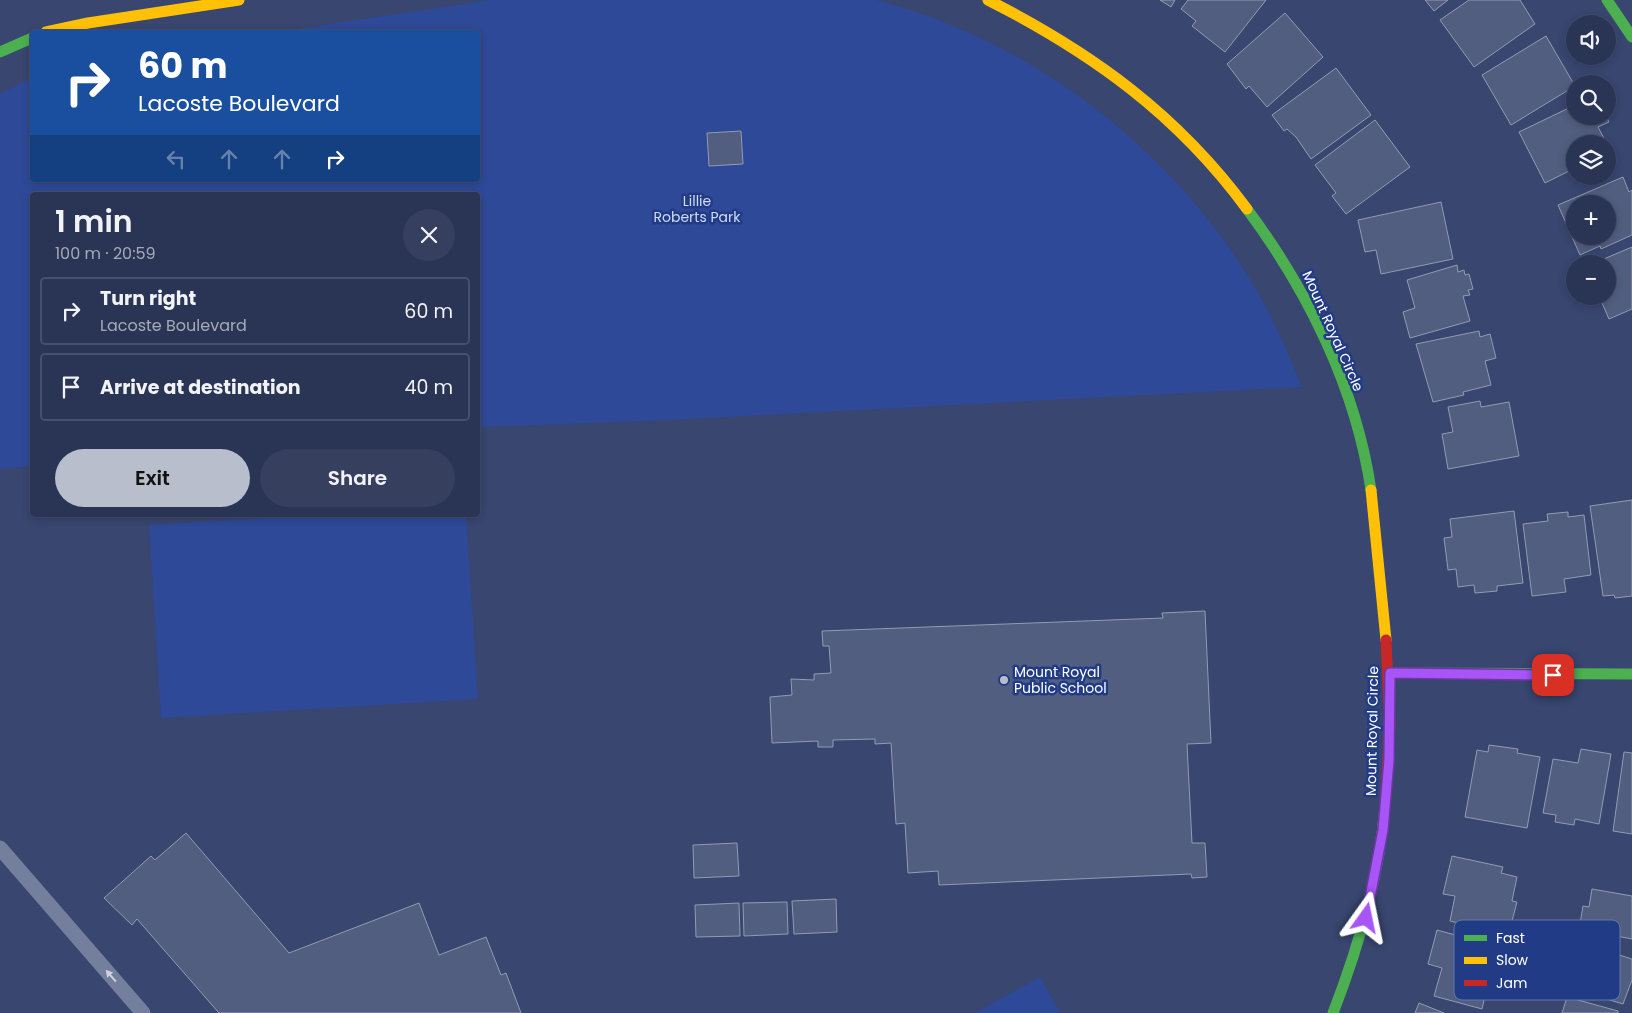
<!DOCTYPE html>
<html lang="en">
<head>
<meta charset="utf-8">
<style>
	body { margin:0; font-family:Poppins,sans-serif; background:#363f5e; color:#f1f3f6; height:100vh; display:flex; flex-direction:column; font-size:19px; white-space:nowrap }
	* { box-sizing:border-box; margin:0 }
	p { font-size:16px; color:#a5aab8 }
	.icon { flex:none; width:28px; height:28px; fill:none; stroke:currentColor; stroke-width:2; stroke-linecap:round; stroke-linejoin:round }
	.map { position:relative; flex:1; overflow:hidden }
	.drawer { position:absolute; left:30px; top:192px; width:450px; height:325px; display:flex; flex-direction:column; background:#2a3454; border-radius:5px; box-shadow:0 2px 8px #0003,0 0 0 1px #464f6b }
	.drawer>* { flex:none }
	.top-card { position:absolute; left:30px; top:30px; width:450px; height:152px; border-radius:5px; box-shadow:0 2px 8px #0003,0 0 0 1px #464f6b; background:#1a4fa0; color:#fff; overflow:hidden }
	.controls { position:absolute; left:1566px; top:15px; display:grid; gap:10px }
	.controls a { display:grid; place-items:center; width:50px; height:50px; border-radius:50%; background:#2a3454; box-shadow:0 2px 8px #0003,0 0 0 1px #464f6b; font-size:25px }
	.pin { position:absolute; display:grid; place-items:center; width:42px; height:42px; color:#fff; margin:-21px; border-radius:10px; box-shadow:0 2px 8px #0006 }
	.me { position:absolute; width:55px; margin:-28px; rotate:12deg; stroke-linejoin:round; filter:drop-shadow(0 0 4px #0008) }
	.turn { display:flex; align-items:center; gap:18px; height:105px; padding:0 25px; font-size:22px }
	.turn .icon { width:65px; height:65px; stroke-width:2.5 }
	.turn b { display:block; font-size:35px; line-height:42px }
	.lanes { display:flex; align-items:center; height:48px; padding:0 25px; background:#0003; justify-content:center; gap:25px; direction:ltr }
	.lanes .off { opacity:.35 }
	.round { display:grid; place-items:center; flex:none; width:52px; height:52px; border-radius:26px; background:#363f5e }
	.headline { display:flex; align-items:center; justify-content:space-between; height:85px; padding:0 25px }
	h1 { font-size:30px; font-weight:600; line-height:38px }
	.primary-button { display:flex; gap:10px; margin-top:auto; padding:10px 25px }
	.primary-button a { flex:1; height:58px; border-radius:30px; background:#b9becd; color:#111; font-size:20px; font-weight:600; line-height:58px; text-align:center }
	.primary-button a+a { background:#363f5e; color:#f1f3f6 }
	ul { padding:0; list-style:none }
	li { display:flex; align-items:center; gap:15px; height:68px; margin:0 10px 8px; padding:0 15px; border:2px solid #464f6b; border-radius:5px }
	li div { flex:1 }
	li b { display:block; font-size:19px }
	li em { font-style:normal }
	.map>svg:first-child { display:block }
	.green { fill:#2e4998 }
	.building { fill:#525e7f; stroke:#939bb3; fill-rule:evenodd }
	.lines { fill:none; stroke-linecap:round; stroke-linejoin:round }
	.lane { stroke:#747e9d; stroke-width:15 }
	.fast { stroke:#4caf50; stroke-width:11 }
	.slow { stroke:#ffc107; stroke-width:11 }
	.jam { stroke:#c62828; stroke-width:11 }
	.oneway { fill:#ced2dd }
	.route-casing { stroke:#6d37a1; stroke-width:12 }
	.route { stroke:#a855f7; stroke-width:9 }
	.poi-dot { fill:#b9becd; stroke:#223b86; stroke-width:2 }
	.labels { text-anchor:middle; stroke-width:5; stroke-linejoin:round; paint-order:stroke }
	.park-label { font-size:14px; fill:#d0dbf7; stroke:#223b86 }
	.street-label { font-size:14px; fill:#fff; stroke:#223b86 }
	.poi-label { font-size:14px; fill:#fff; stroke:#223b86; text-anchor:start }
	.key { fill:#223b86; stroke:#6476aa; stroke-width:1 }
	.key-label { font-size:14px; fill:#fff }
</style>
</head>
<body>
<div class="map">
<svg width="1632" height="1013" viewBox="0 0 1632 1013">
	<rect width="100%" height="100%" fill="#384670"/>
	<path class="green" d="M491,0H876C1033,40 1176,152 1257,291C1275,322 1288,354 1302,387L647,421L478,427V195H32V466L0,469V94L32,77V180H478V32H276Z
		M311,515H466L478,699L161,718L149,525Z
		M1040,977L1060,1013H975Z"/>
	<path class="building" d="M1160,0H1175L1171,7Z
		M1188,0H1266L1225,52L1192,26L1196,21L1181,9Z
		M1425,0H1448L1434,11Z
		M1469,0H1520L1535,24L1474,67L1440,20Z
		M1285,13L1323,57L1267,107L1249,86L1246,89L1227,64Z
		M1546,36L1575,86L1511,125L1482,75Z
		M1336,68L1371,115L1311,159L1296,137L1287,129L1284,131L1272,115Z
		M1575,105V116H1606L1609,122L1598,127L1607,144H1575V168L1545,183L1519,132Z
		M1375,120L1410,167L1346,214L1332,196L1336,193L1315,165Z
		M741,131L743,164L709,166L707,133Z
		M1623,177L1629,192L1632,190V235L1601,249L1600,246L1580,255L1558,205ZM1575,204H1608V236H1575Z
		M1441,202L1453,259L1381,274L1376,250L1365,252L1358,220Z
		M1632,247V309L1609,319L1599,296H1608V264H1592Z
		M1457,265L1458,272L1464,270L1465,275L1469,274L1473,289L1468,290L1470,295L1463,296L1470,321L1410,338L1403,312L1415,308L1407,280Z
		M1479,331L1480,337L1490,334L1496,358L1485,361L1491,385L1463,392L1464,395L1433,402L1416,344Z
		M1480,401L1481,407L1509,402L1519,456L1448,469L1442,434L1453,432L1448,407Z
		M1632,500V596L1615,598L1614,595L1603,596L1590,506Z
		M1514,511L1523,583L1497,586V591L1475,593L1474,585L1458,587L1456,569L1448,570L1444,538L1452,537L1450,519Z
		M1568,512V517L1584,515L1591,575L1564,579L1566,592L1532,596L1523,524L1548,521L1547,514Z
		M1205,611L1211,743L1187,744L1192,843H1205L1207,877L1192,878L1191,874L939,885L938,871L908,873L905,823L896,824L891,743L875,744V739L833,740V747H818V741L772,743L770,697L792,695L791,679L814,680V674L831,673L829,646H823L822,631L1163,618L1162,613Z
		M1489,745L1518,749L1517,753L1540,757L1527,828L1465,817L1477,750L1488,752Z
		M1581,749L1611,754L1599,824L1575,819L1574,825L1555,822L1556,815L1543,813L1553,759L1578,763Z
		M1624,752L1632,753V834L1613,831Z
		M186,833L289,953L419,903L439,955L486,937L501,975L506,973L521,1013H219L137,919L132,925L104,898L151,856L155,860Z
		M737,843L739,876L694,878L693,845Z
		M1452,856L1503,867L1501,873L1517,877L1512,901L1517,902L1511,925L1502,923L1499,933L1450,921L1455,896L1443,894Z
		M1592,889L1632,896V939L1579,929L1583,906L1589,907Z
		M836,899L837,932L794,934L792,901Z
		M787,902L788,934L744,936L743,903Z
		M739,903L740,936L696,937L695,905Z
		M1437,930L1506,949L1492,998L1485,996L1482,1009L1434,996L1442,968L1428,964Z
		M1584,944L1632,959V980L1623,1004L1570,988Z
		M1567,997L1618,1011V1013H1562Z
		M1419,1003L1444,1013H1415Z"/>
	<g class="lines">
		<path class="lane" d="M0,848L143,1013"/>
		<path class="fast" d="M1607,0L1632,37
			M0,52L32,38
			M1247,209C1308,291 1356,388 1371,490
			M1390,673L1632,674
			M1333,1013C1359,946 1379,878 1385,806"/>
		<path class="slow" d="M988,0C1092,53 1177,114 1247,209
			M46,32L88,23L239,0
			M1371,490L1386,640"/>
		<path class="jam" d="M1385,806L1390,725L1386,640"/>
	</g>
	<defs><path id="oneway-solid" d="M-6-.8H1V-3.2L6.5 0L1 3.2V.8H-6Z" transform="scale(1.25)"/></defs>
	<use class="oneway" href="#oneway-solid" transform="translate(111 976) rotate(-131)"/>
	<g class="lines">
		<defs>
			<path id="route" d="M1366,918L1383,830L1389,760L1390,673L1553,675"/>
		</defs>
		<use href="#route" class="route-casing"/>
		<use href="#route" class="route"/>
	</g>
	<circle class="poi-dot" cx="1004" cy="680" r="5"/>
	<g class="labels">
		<g class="park-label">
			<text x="697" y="206">Lillie<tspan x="697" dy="16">Roberts Park</tspan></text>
		</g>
		<g class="street-label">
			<text transform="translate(1333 331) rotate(66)" y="5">Mount Royal Circle</text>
			<text transform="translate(1372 731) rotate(-89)" y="5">Mount Royal Circle</text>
		</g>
		<g class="poi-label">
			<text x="1014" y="677">Mount Royal<tspan x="1014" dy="16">Public School</tspan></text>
		</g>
	</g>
	<rect x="1454" y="920" width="166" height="80" rx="8" class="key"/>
	<rect x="1464" y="935" width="23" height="6" fill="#4caf50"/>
	<rect x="1464" y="957" width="23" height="7" fill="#ffc107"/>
	<rect x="1464" y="980" width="23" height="6" fill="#c62828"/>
	<g class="key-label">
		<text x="1496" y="943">Fast</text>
		<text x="1496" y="965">Slow</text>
		<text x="1496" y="988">Jam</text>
	</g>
</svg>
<div class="controls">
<a><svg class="icon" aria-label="sound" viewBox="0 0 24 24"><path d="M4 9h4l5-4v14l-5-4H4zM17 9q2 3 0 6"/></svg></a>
<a><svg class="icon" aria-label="search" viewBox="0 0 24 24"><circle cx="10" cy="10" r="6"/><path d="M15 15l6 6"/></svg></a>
<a><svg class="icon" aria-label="layers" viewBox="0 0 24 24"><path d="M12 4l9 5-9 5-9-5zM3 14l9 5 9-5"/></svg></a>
<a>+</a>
<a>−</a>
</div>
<div class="pin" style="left:1553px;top:675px;background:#d93025"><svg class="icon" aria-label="arrive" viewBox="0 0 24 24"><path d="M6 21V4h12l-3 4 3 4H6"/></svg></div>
<svg class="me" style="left:1366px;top:918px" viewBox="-20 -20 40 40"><path d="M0-17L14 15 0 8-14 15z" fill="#a855f7" stroke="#fff" stroke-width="4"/></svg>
<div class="top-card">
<div class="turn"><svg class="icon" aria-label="right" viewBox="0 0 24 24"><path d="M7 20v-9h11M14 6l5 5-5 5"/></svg><div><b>60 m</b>Lacoste Boulevard</div></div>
<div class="lanes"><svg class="icon off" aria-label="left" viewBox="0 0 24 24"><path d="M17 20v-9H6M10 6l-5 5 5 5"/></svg><svg class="icon off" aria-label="ahead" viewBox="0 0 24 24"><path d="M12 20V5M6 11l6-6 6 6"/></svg><svg class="icon off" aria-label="ahead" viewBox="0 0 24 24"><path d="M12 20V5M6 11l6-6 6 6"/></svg><svg class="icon" aria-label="right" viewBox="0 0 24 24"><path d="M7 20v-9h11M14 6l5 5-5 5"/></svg></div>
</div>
<section class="drawer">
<div class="headline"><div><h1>1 min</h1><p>100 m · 20:59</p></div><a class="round"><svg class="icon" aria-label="close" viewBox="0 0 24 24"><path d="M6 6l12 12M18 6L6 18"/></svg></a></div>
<ul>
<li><svg class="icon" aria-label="right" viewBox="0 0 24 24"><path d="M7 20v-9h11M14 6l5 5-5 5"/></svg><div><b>Turn right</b><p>Lacoste Boulevard</p></div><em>60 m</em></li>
<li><svg class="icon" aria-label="arrive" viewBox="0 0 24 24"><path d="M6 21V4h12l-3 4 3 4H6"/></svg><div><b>Arrive at destination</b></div><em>40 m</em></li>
</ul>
<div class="primary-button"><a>Exit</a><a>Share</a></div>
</section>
</div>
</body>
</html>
